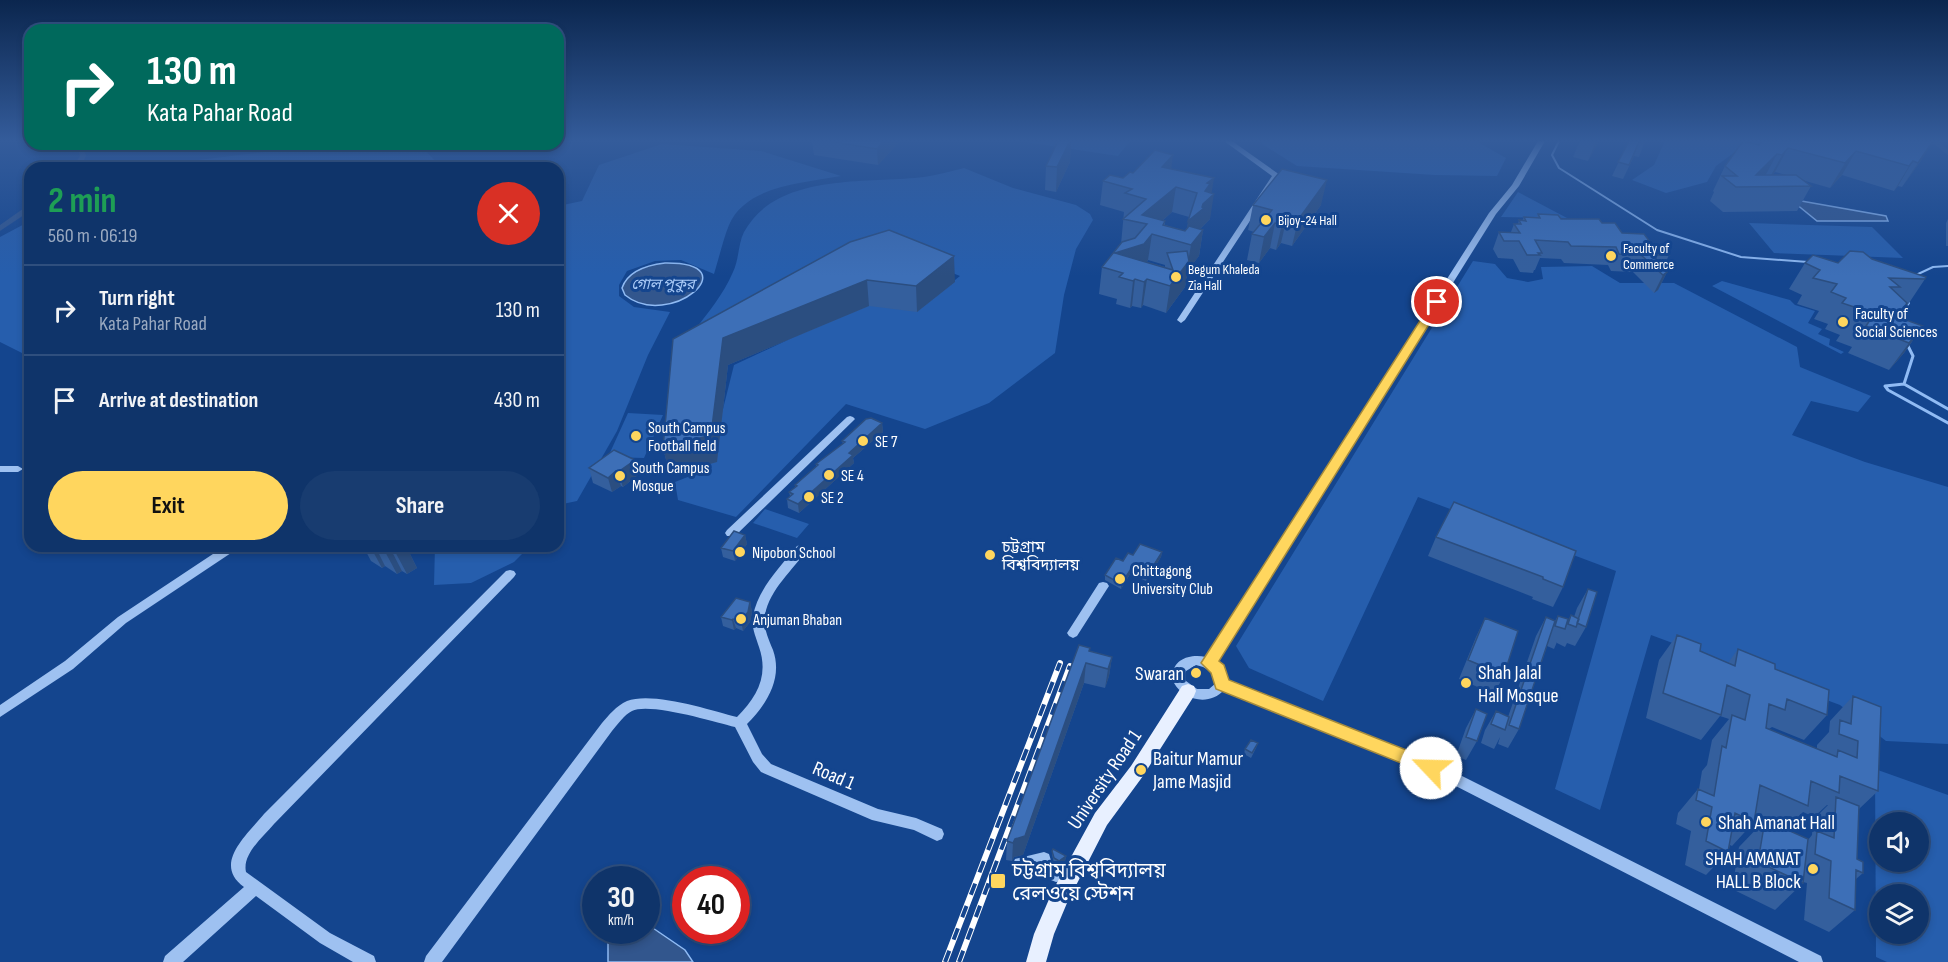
<!DOCTYPE html>
<html lang="en">
<head>
<meta charset="utf-8">
<style>
	body { margin:0; font-family:"Sofia Sans Condensed","Noto Sans Bengali",sans-serif; background:#183c70; color:#f1f3f6; height:100vh; display:flex; flex-direction:column; font-size:22px; white-space:nowrap }
	* { box-sizing:border-box; margin:0 }
	p { font-size:20px; color:#9baac1 }
	.icon { flex:none; width:33px; height:33px; fill:none; stroke:currentColor; stroke-width:2; stroke-linecap:round; stroke-linejoin:round }
	.map { position:relative; flex:1; overflow:hidden }
	.panel { position:absolute; left:24px; top:162px; width:540px; height:390px; display:flex; flex-direction:column; background:#0f346a; border-radius:18px; box-shadow:0 3px 9px #0003,0 0 0 2px #2f4f7e }
	.panel>* { flex:none }
	.guide { position:absolute; left:24px; top:24px; width:540px; height:126px; border-radius:18px; box-shadow:0 3px 9px #0003,0 0 0 2px #2f4f7e; background:#00695c; color:#fff; overflow:hidden }
	.buttons { position:absolute; left:1869px; top:812px; display:grid; gap:12px }
	.buttons a { display:grid; place-items:center; width:60px; height:60px; border-radius:50%; background:#0f346a; box-shadow:0 3px 9px #0003,0 0 0 2px #2f4f7e; font-size:30px }
	.speed { position:absolute; left:582px; top:866px; display:flex; gap:12px; font-size:30px; font-weight:700; text-align:center }
	.speed>* { display:grid; place-content:center; width:78px; height:78px; border-radius:50%; background:#0f346a; box-shadow:0 3px 9px #0003,0 0 0 2px #2f4f7e; line-height:1 }
	.speed small { font-size:15px; font-weight:400 }
	.speed .limit { border:9px solid #d22; background:#fff; color:#111 }
	.pin { position:absolute; display:grid; place-items:center; width:51px; height:51px; color:#fff; margin:-26px; border:3px solid #fff; border-radius:50%; box-shadow:0 2px 6px #0007 }
	.me { position:absolute; width:66px; margin:-33px; rotate:294deg; stroke-linejoin:round; filter:drop-shadow(0 0 4px #0008) }
	.turn { display:flex; align-items:center; gap:21px; height:126px; padding:0 24px; font-size:27px }
	.turn .icon { width:78px; height:78px; stroke-width:2.5 }
	.turn b { display:block; font-size:42px; line-height:51px }
	.round { display:grid; place-items:center; flex:none; width:63px; height:63px; border-radius:32px; background:#183c70 }
	.headline { display:flex; align-items:center; justify-content:space-between; height:102px; padding:0 24px }
	h1 { font-size:36px; font-weight:700; line-height:45px; color:#1e9e55 }
	.primary-button { display:flex; gap:12px; margin-top:auto; padding:12px 24px }
	.primary-button a { flex:1; height:69px; border-radius:36px; background:#ffd65e; color:#111; font-size:24px; font-weight:700; line-height:69px; text-align:center }
	.primary-button a+a { background:#183c70; color:#f1f3f6 }
	ul { padding:0; list-style:none }
	li { display:flex; align-items:center; gap:18px; height:90px; padding:0 24px; border-top:2px solid #2f4f7e }
	li div { flex:1 }
	li b { display:block; font-size:22px }
	li em { font-style:normal }
	.map>svg:first-child { display:block }
	.green { fill:#265ead; fill-rule:evenodd }
	.water { fill:#32568d; stroke:#90bbf4; stroke-width:1.5 }
	.lines { fill:none; stroke-linecap:round; stroke-linejoin:round }
	.stream-far1 { stroke:#90bbf4; stroke-width:2 }
	.stream { stroke:#90bbf4; stroke-width:3 }
	.canal { fill:#32568d; fill-rule:evenodd }
	.minor { fill:#9ec1f1; fill-rule:evenodd }
	.major { fill:#e8f0ff; fill-rule:evenodd }
	.rail-casing { stroke:#fff; stroke-width:6 }
	.rail { stroke:#14458e; stroke-width:4; stroke-dasharray:12; stroke-linecap:butt }
	.wall { fill:#345f9d; fill-rule:evenodd }
	.shaded-wall { fill:#2b4e80 }
	.building { fill:#3d6fb7; stroke:#2b4e80; stroke-width:1.5 }
	.route { fill:#ffd65e; stroke:#a68b3d; stroke-width:1.5 }
	.poi-dot { fill:#ffd65e; stroke:#14458e; stroke-width:2 }
	.labels { text-anchor:middle; stroke-width:6; stroke-linejoin:round; paint-order:stroke }
	.far-poi-label { font-size:14px; fill:#fff; stroke:#14458e; text-anchor:start }
	.far-water-label { font-size:15px; font-style:italic; fill:#aacbf8; stroke:#14458e }
	.poi-label { font-size:16px; fill:#fff; stroke:#14458e; text-anchor:start }
	.near-poi-label { font-size:20px; fill:#fff; stroke:#14458e; text-anchor:start }
	.near-street-label { font-size:20px; fill:#fff; stroke:#14458e }
</style>
</head>
<body>
<div class="map">
<svg width="1948" height="962" viewBox="0 0 1948 962">
	<rect width="100%" height="100%" fill="#14458e"/>
	<path class="green" d="M1019,141H1130L1118,156Z
		M1261,141H1476L1506,158L1497,176L1435,175L1297,166L1262,144Z
		M1665,141H1800L1793,145L1743,146L1716,166L1707,182L1666,193L1632,180L1654,165Z
		M329,144H419L442,168H132Z
		M662,144L761,151L841,176C804,183 746,185 729,225C723,240 719,258 714,274L681,260L655,261L627,271L619,285V296L634,307L670,312L648,355L617,431L577,501L558,505V206L582,201L599,165Z
		M964,168L1013,188L1076,205L1090,214L1093,220L1076,249L1064,295L1055,353L989,403L925,429L846,404L736,517L678,500L675,482L708,469L734,365L880,297L919,309L960,276L902,253L693,332C708,313 723,295 733,272C739,260 738,244 744,232C777,172 866,184 924,177C937,175 951,171 964,168Z
		M1518,192L1567,218L1501,217Z
		M30,221V357L0,342V237Z
		M1749,223L1872,227L1903,258L1774,253Z
		M1473,261L1495,264L1507,278L1528,282L1543,279L1541,267L1592,266L1620,283H1674L1797,347L1800,367L1871,396L1858,412L1811,401L1792,435L1865,462L1948,487V744L1886,741L1840,705L1651,635L1600,810L1555,789L1616,571L1418,497L1323,701L1249,668L1236,646Z
		M1722,281L1790,300L1795,305L1815,311L1808,323L1822,329L1818,334L1830,339L1829,345L1844,352L1841,354L1712,286Z
		M628,413L663,415L644,458L608,457Z
		M765,509L809,524L797,538L753,523Z
		M435,546H530L514,562L471,583L434,585Z
		M1875,769L1948,795V962H1887L1876,957ZM1880,822H1918V861H1880ZM1880,894H1918V933H1880Z"/>
	<path class="water" d="M1790,199L1886,216L1888,221H1817Z
		M665,263C751,262 669,331 625,295L622,288C628,270 648,265 665,263Z
		M647,924L685,950L693,962H608V937L614,930H646Z"/>
	<g class="lines">
		<path class="stream-far1" d="M1559,141L1552,155L1559,168L1657,230L1741,257L1808,262
			M1916,275L1933,267L1948,266
			M1900,318L1909,303"/>
		<path class="stream" d="M1907,344L1913,356L1904,384L1948,409
			M1904,384L1885,386L1888,390L1948,423"/>
		<path class="canal" d="M1930,141H1938L1948,150V155Z
			M77,144H83L86,156L80,168H72L80,156Z
			M27,206H30V211L0,231V225Z"/>
		<path class="minor" d="M1224,141H1232L1280,175L1185,320L1181,323L1177,320L1272,176Z
			M1538,141H1545L1519,186L1496,214L1216,662L1225,671L1228,681L1398,748L1454,772L1821,956L1823,962H1799L1444,780L1416,768L1224,690C1210,706 1184,701 1174,683C1168,661 1188,653 1206,657L1489,213L1512,185ZM1196,665C1206,667 1214,672 1216,683L1209,689H1197L1186,681V671Z
			M850,416L853,417L855,419L853,421L735,536H727L725,533L727,530L847,417Z
			M0,466H18L23,469L18,472H0Z
			M801,545L805,546L807,549C793,571 770,588 765,615C763,627 768,638 773,650C783,678 767,704 747,724L762,754L771,764L878,809L916,818L942,829L944,834L942,839L937,841L914,830L872,820L761,772L753,762L735,727C715,722 649,702 632,711C624,715 618,724 612,731L442,962H424L426,956L602,723C609,715 616,706 627,701C652,691 710,710 737,717C757,697 769,676 759,647C756,637 751,627 753,616C758,589 780,567 797,546Z
			M225,546H239L237,549L126,623L73,669L0,717V705L65,661L118,617Z
			M510,570L514,571L516,574L514,577L274,824C263,837 242,854 246,872L330,933L374,956L376,962H353L320,943L256,896L183,962H163L165,956L244,887C212,864 247,835 264,814L506,571Z
			M1103,582L1107,583L1109,586L1107,589L1077,636L1073,638L1069,636L1067,633L1069,630L1099,583Z
			M1044,852L1049,854L1052,864L1058,868L1072,866L1077,868L1079,873L1077,878L1056,882L1041,876L1038,867L1029,872L1015,869L1013,864L1015,859Z"/>
		<path class="major" d="M1188,684L1194,686L1196,691L1194,696L1143,776L1107,825L1067,903L1054,934L1046,962H1026L1034,934L1053,890L1095,813L1131,766L1182,686Z"/>
		<defs>
			<path id="rail" d="M945,962L1060,663
				M959,962L1070,666"/>
		</defs>
		<use href="#rail" class="rail-casing"/>
		<use href="#rail" class="rail"/>
	</g>
	<path class="wall" d="M812,141H900L878,165L814,155Z
		M1058,141H1071L1070,162L1056,192L1045,190L1046,166Z
		M1580,141H1599L1588,161L1573,157Z
		M1629,141H1645L1639,157L1634,156L1623,179L1612,176Z
		M1933,141L1920,162L1902,187L1898,186L1894,191L1842,175L1830,188L1802,180L1811,186L1797,211L1723,212L1710,201L1714,192L1713,191L1725,166L1759,145ZM1775,172L1786,175H1772Z
		M1171,169L1211,193L1210,219L1200,229L1203,230L1199,256L1188,270L1185,287L1166,313L1143,305L1141,308L1132,306L1130,308L1116,304L1117,299L1099,294L1102,267L1121,244L1124,212L1100,205L1103,181L1123,178L1133,173ZM1172,212L1189,217L1187,229L1185,231L1165,225V221H1162ZM1148,260L1165,265V267L1147,262Z
		M1253,205H1321L1292,246L1281,243L1276,250L1270,248L1259,263L1247,260L1252,234L1254,232L1248,230Z
		M1538,214L1561,219L1602,223L1622,233L1653,246L1669,255L1663,268L1667,272L1658,290L1654,293L1633,272L1611,271L1608,265L1564,263L1561,259L1540,258L1535,270H1534L1533,273L1520,272L1513,259L1498,258L1493,249L1499,232H1511L1514,224H1518L1519,220L1522,221L1524,217H1537Z
		M1948,219V246H1946V223Z
		M889,230L955,282L917,312L869,306L728,365L717,462L670,475L663,448L673,339Z
		M1872,259L1925,279L1907,306H1905L1900,314L1906,320L1923,326L1904,353L1889,370L1848,353L1852,347L1836,341L1840,335L1825,329L1828,324L1814,319L1819,311L1797,304L1802,295L1789,289L1805,263H1838Z
		M882,423L883,432L853,458L854,463L799,513L788,508L787,499L790,496L789,492L795,487V485L816,467V464L843,444L842,441Z
		M635,460L639,474L623,487L621,486L612,492L593,483L589,468Z
		M1454,502L1563,587L1553,607L1532,599L1533,597L1428,556L1436,537Z
		M745,535L747,544L735,561L723,557L721,548Z
		M363,546H413L408,550L417,568L407,574L402,571L397,574L385,566L382,568L371,561Z
		M1162,552L1161,557L1146,581L1130,574L1121,589L1105,580V575L1123,561L1133,555Z
		M1588,589L1586,627L1575,646L1567,643L1565,647L1557,643V642L1554,649L1547,646L1519,729L1508,748L1498,744L1500,737L1494,749L1481,743L1485,730L1496,711L1508,717L1536,636L1546,617L1555,621L1558,616L1567,623L1571,615L1574,617L1577,608Z
		M750,602L752,612L750,622L743,631L736,628L734,630L723,626L721,617Z
		M1485,618L1504,675L1494,694L1459,679L1476,637Z
		M1677,635L1700,651L1728,663L1738,649L1775,669L1827,715L1804,740L1772,727L1769,729L1817,749V745L1829,732L1830,721L1853,696L1878,791L1859,809L1857,859L1863,873L1856,879L1855,910L1829,932L1804,920L1807,883L1803,882V883L1775,910L1732,889L1739,847L1764,821L1755,817L1754,822L1732,846L1730,845L1728,852L1706,875L1685,865L1691,831L1676,824L1678,813L1698,789H1699L1702,771L1707,765L1712,740L1729,719L1720,716L1701,740L1646,718L1659,660ZM1827,805H1828L1813,820L1812,835L1808,840L1786,829L1803,812L1814,817Z
		M1090,651L1112,657L1109,676L1105,688L1084,683L1023,855L1014,857L1012,861L1006,860L1007,841Z
		M1476,709L1477,741L1466,760L1456,756L1466,728Z
		M1258,743L1256,748L1251,758L1244,754L1245,749Z
		M1052,851L1066,856L1065,861L1059,866L1054,863L1052,855Z"/>
	<path class="shaded-wall" d="M884,141H900L878,165L877,149Z
		M1070,141H1071L1070,162L1056,192L1057,167Z
		M1596,141H1599L1588,161Z
		M1933,141L1920,162L1902,187L1918,163Z
		M1788,148L1775,172L1769,179L1782,155Z
		M1856,151L1842,175L1830,188L1845,163Z
		M1777,154L1764,178L1756,175Z
		M1173,155L1170,179L1162,167Z
		M1913,161L1898,186L1894,191L1909,166Z
		M1214,178L1211,197L1214,194L1210,219L1201,228L1200,233L1185,243L1188,221L1207,183Z
		M1327,180L1321,205L1292,246L1298,220Z
		M1176,187L1172,212L1145,236L1147,224L1142,215Z
		M1287,217L1281,243L1276,250L1282,224Z
		M1275,223L1270,248L1259,263L1264,237Z
		M1203,230L1199,256L1188,270L1185,287L1166,313L1170,286L1188,262L1191,245Z
		M1152,234L1148,260L1141,270L1123,273L1115,253Z
		M954,256L955,282L917,312L916,286Z
		M1667,272L1658,290L1654,293L1663,275Z
		M1135,279L1132,306L1130,308L1133,281Z
		M1147,279L1143,305L1141,308L1144,282Z
		M867,280L869,306L728,365L717,462L670,475L663,448L723,338Z
		M1923,326L1904,353L1889,370L1909,343Z
		M882,423L883,432L853,458L854,463L799,513L798,504L849,453Z
		M635,460L639,474L623,487L618,472Z
		M616,471L621,486L612,492L608,478Z
		M745,535L747,544L735,561L733,551Z
		M370,546H375L385,566L382,568Z
		M382,546H389L402,571L397,574Z
		M392,546H413L408,550L417,568L407,574Z
		M1162,552L1161,557L1146,581L1147,576Z
		M1131,569L1130,574L1121,589V584Z
		M750,602L752,612L750,622L743,631L741,621Z
		M733,619L736,628L734,630L732,620Z
		M1112,657L1109,676L1105,688L1108,669Z
		M1086,663L1084,683L1023,855L1014,857L1012,861L1013,843Z
		M1066,856L1065,861L1059,866V861Z"/>
	<path class="building" d="M828,141H884L877,149Z
		M1058,141H1070L1057,167L1046,166Z
		M1629,141H1645L1644,144L1639,142L1629,165L1618,162Z
		M1743,141L1759,145L1762,141H1933L1918,163L1913,161L1909,166L1856,151L1845,163L1788,148L1782,155L1777,154L1756,175H1796L1811,186L1736,187L1722,176H1737L1725,166Z
		M1155,150L1173,155L1162,167L1214,178L1207,183L1210,184L1205,191L1214,194L1203,204L1202,207L1204,208L1188,221L1197,193L1176,187L1142,215L1165,221L1163,225L1185,231L1189,226L1203,230L1191,245L1152,234L1144,244L1115,253L1173,270L1167,253L1187,251L1189,261L1170,286L1147,279L1144,282L1135,279L1133,281L1119,277L1123,273L1102,267L1122,242L1135,238L1147,224L1123,219L1146,199L1125,193L1132,189L1103,181L1110,175L1123,178L1130,172L1133,173Z
		M1282,169L1327,180L1298,220L1287,217L1282,224L1275,223L1264,237L1252,234L1272,210L1253,205Z
		M1538,214L1558,215L1561,219H1599L1602,223H1615L1622,233L1644,234L1653,246H1662L1669,255H1653L1667,272L1663,275L1641,255L1619,254L1616,247L1571,246L1568,242L1535,240L1542,253H1538L1540,255H1527L1519,241H1504L1499,232L1520,233L1514,224H1521L1519,220L1526,221L1524,217L1540,218Z
		M889,230L954,256L916,286L867,280L723,338L711,435L663,448L673,339L850,242Z
		M1850,251L1863,252L1872,259L1926,277L1925,279L1889,278L1900,287H1890L1907,303L1900,314L1907,316L1906,320L1923,326L1909,343L1866,326L1870,320L1854,314L1857,308L1842,303L1846,298L1831,292L1837,284L1813,278L1820,270L1805,263L1813,255L1838,263Z
		M871,418L882,423L849,453L853,455L798,504L787,499L793,494L789,492L797,486L795,485L818,465L816,464L845,442L842,441L866,419Z
		M614,450L635,460L618,472L616,471L608,478L589,468Z
		M1454,502L1576,551L1563,587L1543,579V577L1436,537Z
		M734,531L745,535L733,551L721,548Z
		M1140,544L1162,552L1147,576L1131,569L1121,584L1105,575L1116,558L1123,561L1128,553L1133,555Z
		M1588,589L1597,592L1586,627L1577,623Z
		M736,598L750,602L748,612L741,621L733,619L732,620L721,617Z
		M1571,615L1579,619L1576,627L1568,624Z
		M1558,616L1568,619L1565,629L1555,626Z
		M1546,617L1555,621L1519,729L1509,725Z
		M1485,618L1518,631L1504,675L1468,660Z
		M1677,635L1701,644L1700,651L1735,666L1738,649L1775,664V669L1829,690L1827,715L1787,699L1785,710L1769,704L1766,728L1837,757L1838,750L1857,758L1858,741L1839,734L1840,720L1851,724L1853,696L1881,707L1878,791L1840,776L1839,793L1811,781L1808,806L1760,785L1754,822L1735,813L1728,852L1706,841L1712,807L1696,800L1698,789L1714,796L1722,746L1726,748L1732,715L1745,720L1750,695L1727,685L1721,715L1663,693Z
		M1079,645L1090,648L1089,651L1112,657L1108,669L1086,663L1025,836L1015,839L1013,843L1007,841Z
		M1476,709L1487,714L1477,741L1466,737Z
		M1496,711L1509,717L1505,730L1491,724Z
		M1251,740L1258,743L1252,753L1245,749Z
		M1836,797L1859,806L1857,859L1863,862V873L1856,870L1855,910L1829,898L1831,861L1815,854L1817,831L1834,838Z
		M1765,820L1808,839L1803,883L1758,862Z
		M1053,849L1066,856L1059,861L1054,858L1052,851Z"/>
	<linearGradient id="sky" x2="0" y2="1"><stop stop-color="#0b264e"/><stop offset="0.51" stop-color="#345c9b"/><stop offset="1" stop-color="#345c9b" stop-opacity="0"/></linearGradient>
	<rect width="1948" height="276" fill="url(#sky)"/>
	<path class="route" d="M1437,299L1443,302L1219,661L1224,665L1229,680L1437,762L1440,768L1437,773L1431,775L1216,689L1211,673L1201,663L1432,302Z"/>
	<g class="poi-dot">
		<circle cx="1266" cy="220" r="6"/>
		<circle cx="1611" cy="256" r="6"/>
		<circle cx="1176" cy="277" r="6"/>
		<circle cx="1843" cy="322" r="6"/>
		<circle cx="636" cy="436" r="6"/>
		<circle cx="863" cy="441" r="6"/>
		<circle cx="829" cy="475" r="6"/>
		<circle cx="620" cy="476" r="6"/>
		<circle cx="809" cy="497" r="6"/>
		<circle cx="740" cy="552" r="6"/>
		<circle cx="990" cy="555" r="6"/>
		<circle cx="1120" cy="579" r="6"/>
		<circle cx="741" cy="619" r="6"/>
		<circle cx="1196" cy="673" r="6"/>
		<circle cx="1466" cy="683" r="6"/>
		<circle cx="1141" cy="770" r="6"/>
		<circle cx="1706" cy="822" r="6"/>
		<circle cx="1813" cy="869" r="6"/>
		<rect x="990" y="873" width="16" height="16" rx="3"/>
	</g>
	<g class="labels">
		<g class="far-poi-label">
			<text x="1278" y="225">Bijoy-24 Hall</text>
			<text x="1623" y="253">Faculty of<tspan x="1623" dy="16">Commerce</tspan></text>
			<text x="1188" y="274">Begum Khaleda<tspan x="1188" dy="16">Zia Hall</tspan></text>
		</g>
		<g class="far-water-label">
			<text x="663" y="289">গোল পুকুর</text>
		</g>
		<g class="poi-label">
			<text x="1855" y="319">Faculty of<tspan x="1855" dy="18">Social Sciences</tspan></text>
			<text x="648" y="433">South Campus<tspan x="648" dy="18">Football field</tspan></text>
			<text x="875" y="447">SE 7</text>
			<text x="632" y="473">South Campus<tspan x="632" dy="18">Mosque</tspan></text>
			<text x="841" y="481">SE 4</text>
			<text x="821" y="503">SE 2</text>
			<text x="1002" y="552">চট্টগ্রাম<tspan x="1002" dy="18">বিশ্ববিদ্যালয়</tspan></text>
			<text x="752" y="558">Nipobon School</text>
			<text x="1132" y="576">Chittagong<tspan x="1132" dy="18">University Club</tspan></text>
			<text x="753" y="625">Anjuman Bhaban</text>
		</g>
		<g class="near-poi-label">
			<text x="1478" y="679">Shah Jalal<tspan x="1478" dy="23">Hall Mosque</tspan></text>
			<text x="1184" y="680" text-anchor="end">Swaran</text>
			<text x="1153" y="765">Baitur Mamur<tspan x="1153" dy="23">Jame Masjid</tspan></text>
			<text x="1718" y="829">Shah Amanat Hall</text>
			<text x="1801" y="865" text-anchor="end">SHAH AMANAT<tspan x="1801" dy="23">HALL B Block</tspan></text>
			<text x="1012" y="877">চট্টগ্রাম বিশ্ববিদ্যালয়<tspan x="1012" dy="23">রেলওয়ে স্টেশন</tspan></text>
		</g>
		<g class="near-street-label">
			<text transform="translate(834 775) rotate(23)" y="7">Road 1</text>
			<text transform="translate(1104 779) rotate(-56)" y="7">University Road 1</text>
		</g>
	</g>
</svg>
<div class="buttons">
<a><svg class="icon" aria-label="sound" viewBox="0 0 24 24"><path d="M4 9h4l5-4v14l-5-4H4zM17 9q2 3 0 6"/></svg></a>
<a><svg class="icon" aria-label="layers" viewBox="0 0 24 24"><path d="M12 4l9 5-9 5-9-5zM3 14l9 5 9-5"/></svg></a>
</div>
<div class="speed"><div>30<small>km/h</small></div><div class="limit">40</div></div>
<div class="pin" style="left:1437px;top:302px;background:#d93025"><svg class="icon" aria-label="arrive" viewBox="0 0 24 24"><path d="M6 21V4h12l-3 4 3 4H6"/></svg></div>
<svg class="me" style="left:1431px;top:768px" viewBox="-20 -20 40 40"><circle r="19" fill="#fff"/><path d="M0-13L10 11 0 6-10 11z" fill="#ffd65e"/></svg>
<div class="guide">
<div class="turn"><svg class="icon" aria-label="right" viewBox="0 0 24 24"><path d="M7 20v-9h11M14 6l5 5-5 5"/></svg><div><b>130 m</b>Kata Pahar Road</div></div>
</div>
<section class="panel">
<div class="headline"><div><h1>2 min</h1><p>560 m · 06:19</p></div><a class="round" style="background:#d93025;color:#fff"><svg class="icon" aria-label="close" viewBox="0 0 24 24"><path d="M6 6l12 12M18 6L6 18"/></svg></a></div>
<ul>
<li><svg class="icon" aria-label="right" viewBox="0 0 24 24"><path d="M7 20v-9h11M14 6l5 5-5 5"/></svg><div><b>Turn right</b><p>Kata Pahar Road</p></div><em>130 m</em></li>
<li><svg class="icon" aria-label="arrive" viewBox="0 0 24 24"><path d="M6 21V4h12l-3 4 3 4H6"/></svg><div><b>Arrive at destination</b></div><em>430 m</em></li>
</ul>
<div class="primary-button"><a>Exit</a><a>Share</a></div>
</section>
</div>
</body>
</html>
